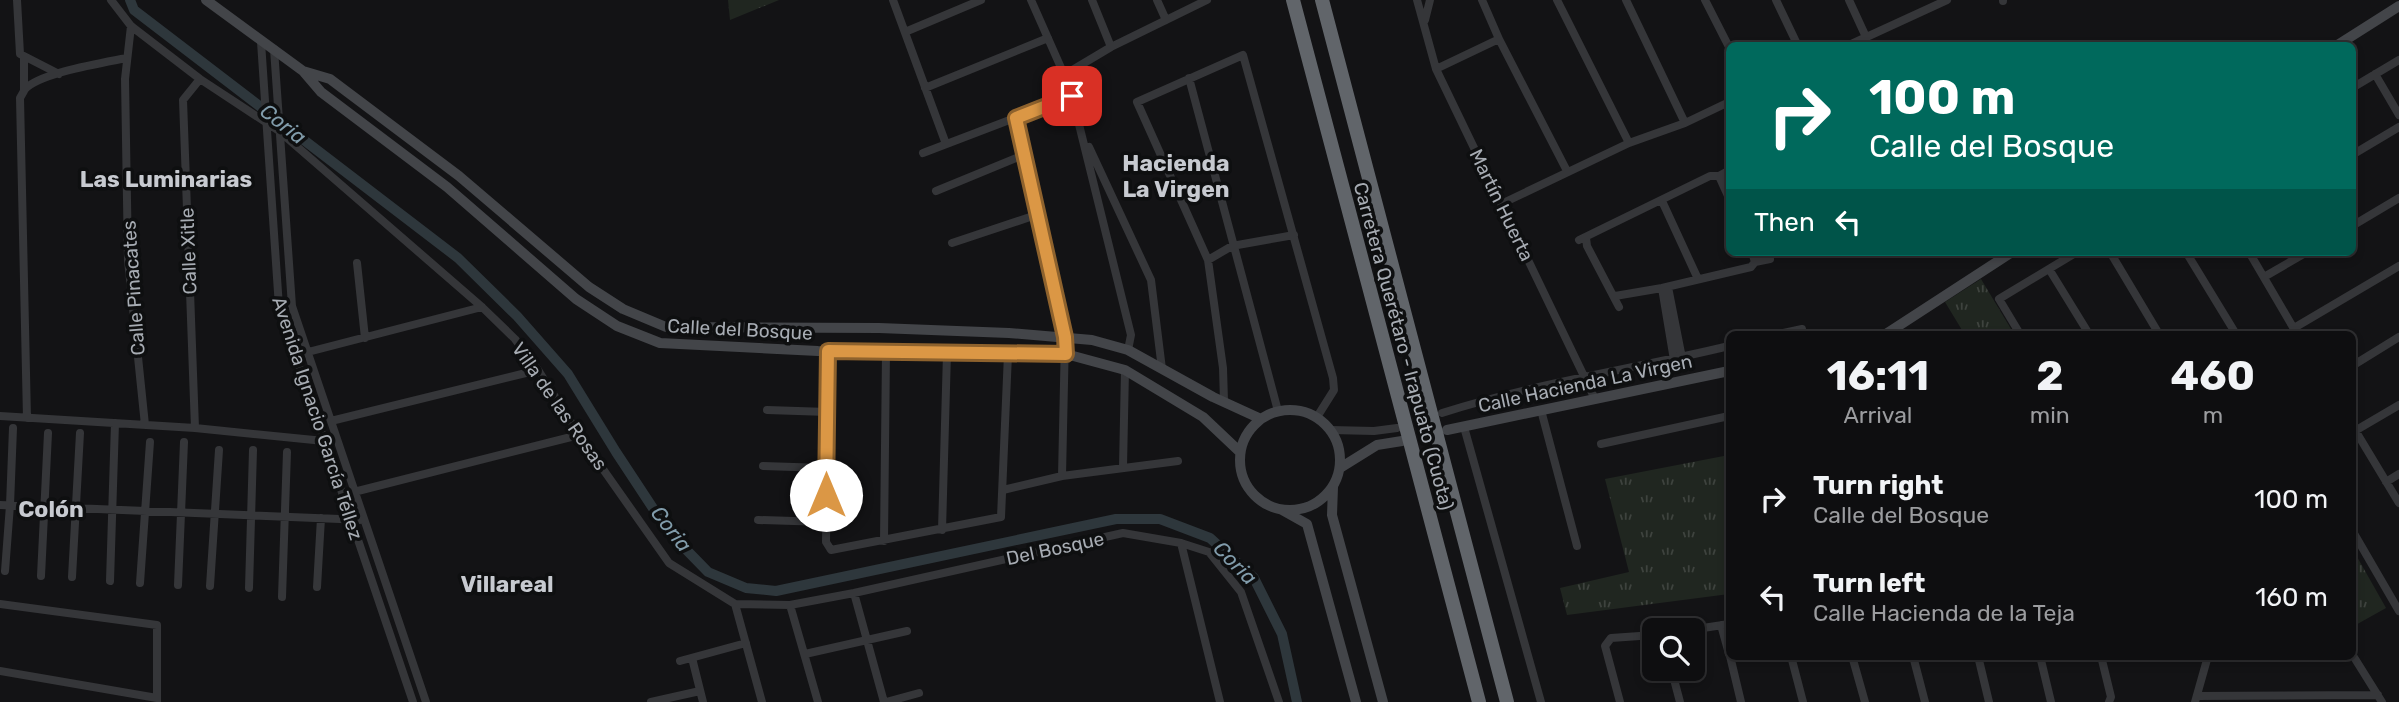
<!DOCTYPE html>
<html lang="en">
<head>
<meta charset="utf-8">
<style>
	body { margin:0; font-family:Rubik,sans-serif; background:#1c1c1e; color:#f1f3f6; height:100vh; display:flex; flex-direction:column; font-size:26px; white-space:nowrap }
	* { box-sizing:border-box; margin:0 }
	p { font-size:23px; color:#9b9c9f }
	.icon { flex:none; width:38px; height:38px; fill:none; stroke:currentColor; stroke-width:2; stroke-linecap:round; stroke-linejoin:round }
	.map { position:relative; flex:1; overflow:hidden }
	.side { position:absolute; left:1726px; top:331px; width:630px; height:329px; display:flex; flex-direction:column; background:#0e0e10; border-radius:10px; box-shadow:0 4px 10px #0003,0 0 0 2px #2e2e30 }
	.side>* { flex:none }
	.banner { position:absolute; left:1726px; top:42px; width:630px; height:214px; border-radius:10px; box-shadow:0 4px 10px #0003,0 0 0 2px #2e2e30; background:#00695c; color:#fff; overflow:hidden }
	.tools { position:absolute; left:1642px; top:618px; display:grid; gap:14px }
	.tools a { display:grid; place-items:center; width:63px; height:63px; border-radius:10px; background:#0e0e10; box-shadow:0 4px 10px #0003,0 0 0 2px #2e2e30; font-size:35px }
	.pin { position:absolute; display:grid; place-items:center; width:60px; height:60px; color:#fff; margin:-30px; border-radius:14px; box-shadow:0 4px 10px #0006 }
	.me { position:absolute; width:77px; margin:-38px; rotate:0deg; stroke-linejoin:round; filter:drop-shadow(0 0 5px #0008) }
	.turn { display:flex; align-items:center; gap:24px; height:147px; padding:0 28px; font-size:32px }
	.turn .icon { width:91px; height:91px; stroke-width:2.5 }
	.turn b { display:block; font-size:49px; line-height:60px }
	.then { display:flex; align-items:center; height:66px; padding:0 28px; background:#0003; gap:14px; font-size:26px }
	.eta { display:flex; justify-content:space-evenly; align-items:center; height:119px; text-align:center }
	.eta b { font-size:42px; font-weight:700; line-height:49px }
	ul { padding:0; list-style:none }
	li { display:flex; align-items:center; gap:21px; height:98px; padding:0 28px }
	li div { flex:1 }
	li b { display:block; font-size:26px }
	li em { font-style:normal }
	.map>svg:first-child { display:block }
	.grass { fill:url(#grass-tufts) }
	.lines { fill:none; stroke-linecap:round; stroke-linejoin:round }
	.canal { stroke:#2e373c; stroke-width:10 }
	.street-tunnel { stroke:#313235; stroke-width:8; stroke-dasharray:8 4; stroke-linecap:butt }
	.secondary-tunnel { stroke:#313235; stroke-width:10; stroke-dasharray:10 5; stroke-linecap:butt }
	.street { stroke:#353639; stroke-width:8 }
	.secondary { stroke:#434549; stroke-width:10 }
	.highway { stroke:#61656a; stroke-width:14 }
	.route-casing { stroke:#8e622d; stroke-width:18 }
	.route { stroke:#db9745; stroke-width:12 }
	.labels { text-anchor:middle; stroke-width:7; stroke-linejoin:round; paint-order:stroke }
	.street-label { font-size:19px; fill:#a7acb3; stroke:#0e0f10 }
	.water-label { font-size:21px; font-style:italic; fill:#819cab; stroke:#0e0f10 }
	.quarter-label { font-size:23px; font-weight:bold; fill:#c7cad0; stroke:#0e0f10 }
</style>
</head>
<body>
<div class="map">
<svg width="2399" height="702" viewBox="0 0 2399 702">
	<defs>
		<pattern id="grass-tufts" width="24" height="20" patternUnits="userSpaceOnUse" patternTransform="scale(1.75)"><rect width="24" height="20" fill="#202620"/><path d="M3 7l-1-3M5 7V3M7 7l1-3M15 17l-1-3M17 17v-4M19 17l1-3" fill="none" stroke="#3e433e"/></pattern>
	</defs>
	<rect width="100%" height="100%" fill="#131315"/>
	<path class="grass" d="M728,0H779L730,20Z
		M1981,279L2014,334H1944L1962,330L1945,302Z
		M1729,455V594L1567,615L1560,588L1629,572L1605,479Z
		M2356,555L2386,608L2352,627V558Z"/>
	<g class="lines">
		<path class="canal" d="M130,0L134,10L458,258L517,316L568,374L616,452L668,531L708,572L746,588L776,591L1116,519H1160L1210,538L1254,578L1282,634L1297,702"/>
		<path class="street-tunnel" d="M1403,426L1434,416"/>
		<path class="secondary-tunnel" d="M1405,441L1443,431"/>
		<path class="street" d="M17,0L20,54L59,74
			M111,0L131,26L200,79L279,131L482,307L515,339L538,370L579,435L669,563L735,604
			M893,0L946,144
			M1031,0L1070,88L1131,335L1128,350
			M1092,0L1111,47
			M1157,0L1166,20
			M1417,0L1436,69L1595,399
			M1482,0L1499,39L1567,171
			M1557,0L1629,143
			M1626,0L1685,123
			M1705,0L1729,47
			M1776,0L1798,46
			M1849,0L1866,37
			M2003,0V1
			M1425,20L1430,0
			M131,26L125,79L128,260L145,425
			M905,32L981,0
			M261,42L279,307L413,702
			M1847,46L1947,0
			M274,49L292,306L426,702
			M24,57V91L20,98L27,418
			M1436,69L1499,39
			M2375,74L2399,115
			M1064,75L1111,47L1207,0
			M1189,78L1278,411
			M925,88L1048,38
			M2352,88L2399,60
			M24,90C39,73 102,63 127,58
			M1016,118L1065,337L1062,476
			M1089,147L1151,280L1162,369
			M923,153L1072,96
			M2352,155L2399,127
			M1719,176L1729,198
			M936,191L1026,154
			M1662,201L1698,279
			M1501,204L1629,143L1685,123L1729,102
			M2352,226L2399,198
			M1586,238L1587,246L1619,307
			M1579,240L1710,176H1719L1728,171
			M952,243L1039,214
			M1752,252L1755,262
			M2110,252L2159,334
			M2186,252L2236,334
			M2249,252L2297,334
			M1208,260L1232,246L1294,235
			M357,263L365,338
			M2049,269L2089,334
			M2264,277L2307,252
			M1668,287L1682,358
			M1662,288L1674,360
			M1615,296L1662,288L1751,267L1755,262L1770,259
			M2294,328L2399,266
			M1778,334L1802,329
			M2020,334L1999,299L2077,252
			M829,351L826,542L831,550L1001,517L1008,354
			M308,352L482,307
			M2352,366L2399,337
			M1224,401L1223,368L1208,260L1137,102L1243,55L1333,378L1334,390L1317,417
			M767,410L828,412
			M1541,410L1577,546
			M1442,413C1536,383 1634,369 1729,346
			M0,416L195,428L324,441
			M331,421L538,370
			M2352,425L2399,503
			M1464,427L1541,702
			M195,428L183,100L200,79
			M1331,430L1374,431L1397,428
			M2353,432L2399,405
			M1601,444L1729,416
			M763,466L825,468
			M1123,467L1125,370
			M2386,482L2399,474
			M1003,490L1062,476L1178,461
			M342,495L579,435
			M0,505L364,520
			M758,520L826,522
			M942,530L947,353
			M2352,530L2399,611
			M884,541L886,352
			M1181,543L1220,702
			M5,571L10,505L13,428
			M41,576L48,433
			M72,577L80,433
			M110,581L115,423
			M140,583L150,442
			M178,585L184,442
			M210,586L219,450
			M317,587L321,518
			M249,588L253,450
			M854,593L884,702
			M282,597L287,452
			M0,604L157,625V702
			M735,604L790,605L854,593L1123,533L1181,543L1209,552L1241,592L1279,702
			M735,604L762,702
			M790,605L818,702
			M1721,625L1729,654
			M1690,630L1729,624
			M805,654L907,631
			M2352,654L2382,702
			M1730,656L1741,702
			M1791,656L1803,702
			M1852,656L1865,702
			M1913,656L1925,702
			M1978,656L1989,702
			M2040,656L2051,702
			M2101,656L2111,697L2109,702
			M692,658L703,702
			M680,661L746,643
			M1671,668L1680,702
			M0,671L157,698
			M2197,696L2378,695
			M651,702L700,691
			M886,702L919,693
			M1620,702L1605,646L1611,638L1654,635
			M2195,702L2208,656"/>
		<path class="secondary" d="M206,0L303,71L321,92L447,187L576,299L617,326L660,343L818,351L1066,354L1125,370L1203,417L1240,452
			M2336,46L2399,6
			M303,71L330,79L459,176L589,287L623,309L666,327L879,328L1009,333L1092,340L1128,350L1213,397L1261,419
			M1886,334L2012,252
			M1240 460a50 50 0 1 1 100 0a50 50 0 1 1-100 0Z
			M1447,430L1729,371
			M1340,468L1377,445L1402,441
			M1333,487L1332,515L1383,702
			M1282,510L1307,524L1356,702"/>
		<path class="highway" d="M1293,0L1479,702
			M1322,0L1507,702"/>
	</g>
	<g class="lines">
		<defs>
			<path id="route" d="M826,495L828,351L1066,354L1065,337L1016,118L1072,96"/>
		</defs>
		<use href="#route" class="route-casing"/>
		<use href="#route" class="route"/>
	</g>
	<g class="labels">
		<g class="street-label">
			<text transform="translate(1502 205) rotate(64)" y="7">Martín Huerta</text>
			<text transform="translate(188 251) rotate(-92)" y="7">Calle Xitle</text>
			<text transform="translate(133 288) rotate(-94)" y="7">Calle Pinacates</text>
			<text transform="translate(740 329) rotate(3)" y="7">Calle del Bosque</text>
			<text transform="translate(1404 346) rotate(75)" y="7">Carretera Querétaro - Irapuato (Cuota)</text>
			<text transform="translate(1585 383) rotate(-12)" y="7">Calle Hacienda La Virgen</text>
			<text transform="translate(560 406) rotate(55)" y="7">Villa de las Rosas</text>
			<text transform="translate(318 418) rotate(72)" y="7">Avenida Ignacio García Téllez</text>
			<text transform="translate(1055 548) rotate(-12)" y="7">Del Bosque</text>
		</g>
		<g class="water-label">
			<text transform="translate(283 124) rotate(38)" y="7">Coria</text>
			<text transform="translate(671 529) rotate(52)" y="7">Coria</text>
			<text transform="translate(1235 563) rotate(45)" y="7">Coria</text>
		</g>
		<g class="quarter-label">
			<text x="1176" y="171">Hacienda<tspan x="1176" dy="26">La Virgen</tspan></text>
			<text x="166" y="187">Las Luminarias</text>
			<text x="51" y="517">Colón</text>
			<text x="507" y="592">Villareal</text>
		</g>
	</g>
</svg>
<div class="tools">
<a><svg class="icon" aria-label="search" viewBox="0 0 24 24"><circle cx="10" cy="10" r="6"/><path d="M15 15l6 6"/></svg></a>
</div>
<div class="pin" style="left:1072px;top:96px;background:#d93025"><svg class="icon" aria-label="arrive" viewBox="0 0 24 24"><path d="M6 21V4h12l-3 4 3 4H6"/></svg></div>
<svg class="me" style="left:826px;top:495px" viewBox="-20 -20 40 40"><circle r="19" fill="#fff"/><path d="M0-13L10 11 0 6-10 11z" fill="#db9745"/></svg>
<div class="banner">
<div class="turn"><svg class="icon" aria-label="right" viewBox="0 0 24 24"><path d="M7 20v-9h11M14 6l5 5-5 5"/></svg><div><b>100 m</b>Calle del Bosque</div></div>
<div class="then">Then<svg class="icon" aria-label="left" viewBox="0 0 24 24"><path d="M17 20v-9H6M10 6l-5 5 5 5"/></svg></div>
</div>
<section class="side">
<div class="eta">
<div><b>16:11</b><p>Arrival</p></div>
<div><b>2</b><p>min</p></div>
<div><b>460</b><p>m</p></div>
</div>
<ul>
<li><svg class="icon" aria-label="right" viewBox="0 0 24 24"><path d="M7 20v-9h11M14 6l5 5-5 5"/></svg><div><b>Turn right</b><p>Calle del Bosque</p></div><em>100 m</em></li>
<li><svg class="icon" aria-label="left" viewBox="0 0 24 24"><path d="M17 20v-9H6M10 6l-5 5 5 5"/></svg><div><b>Turn left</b><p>Calle Hacienda de la Teja</p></div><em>160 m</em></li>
</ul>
</section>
</div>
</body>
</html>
